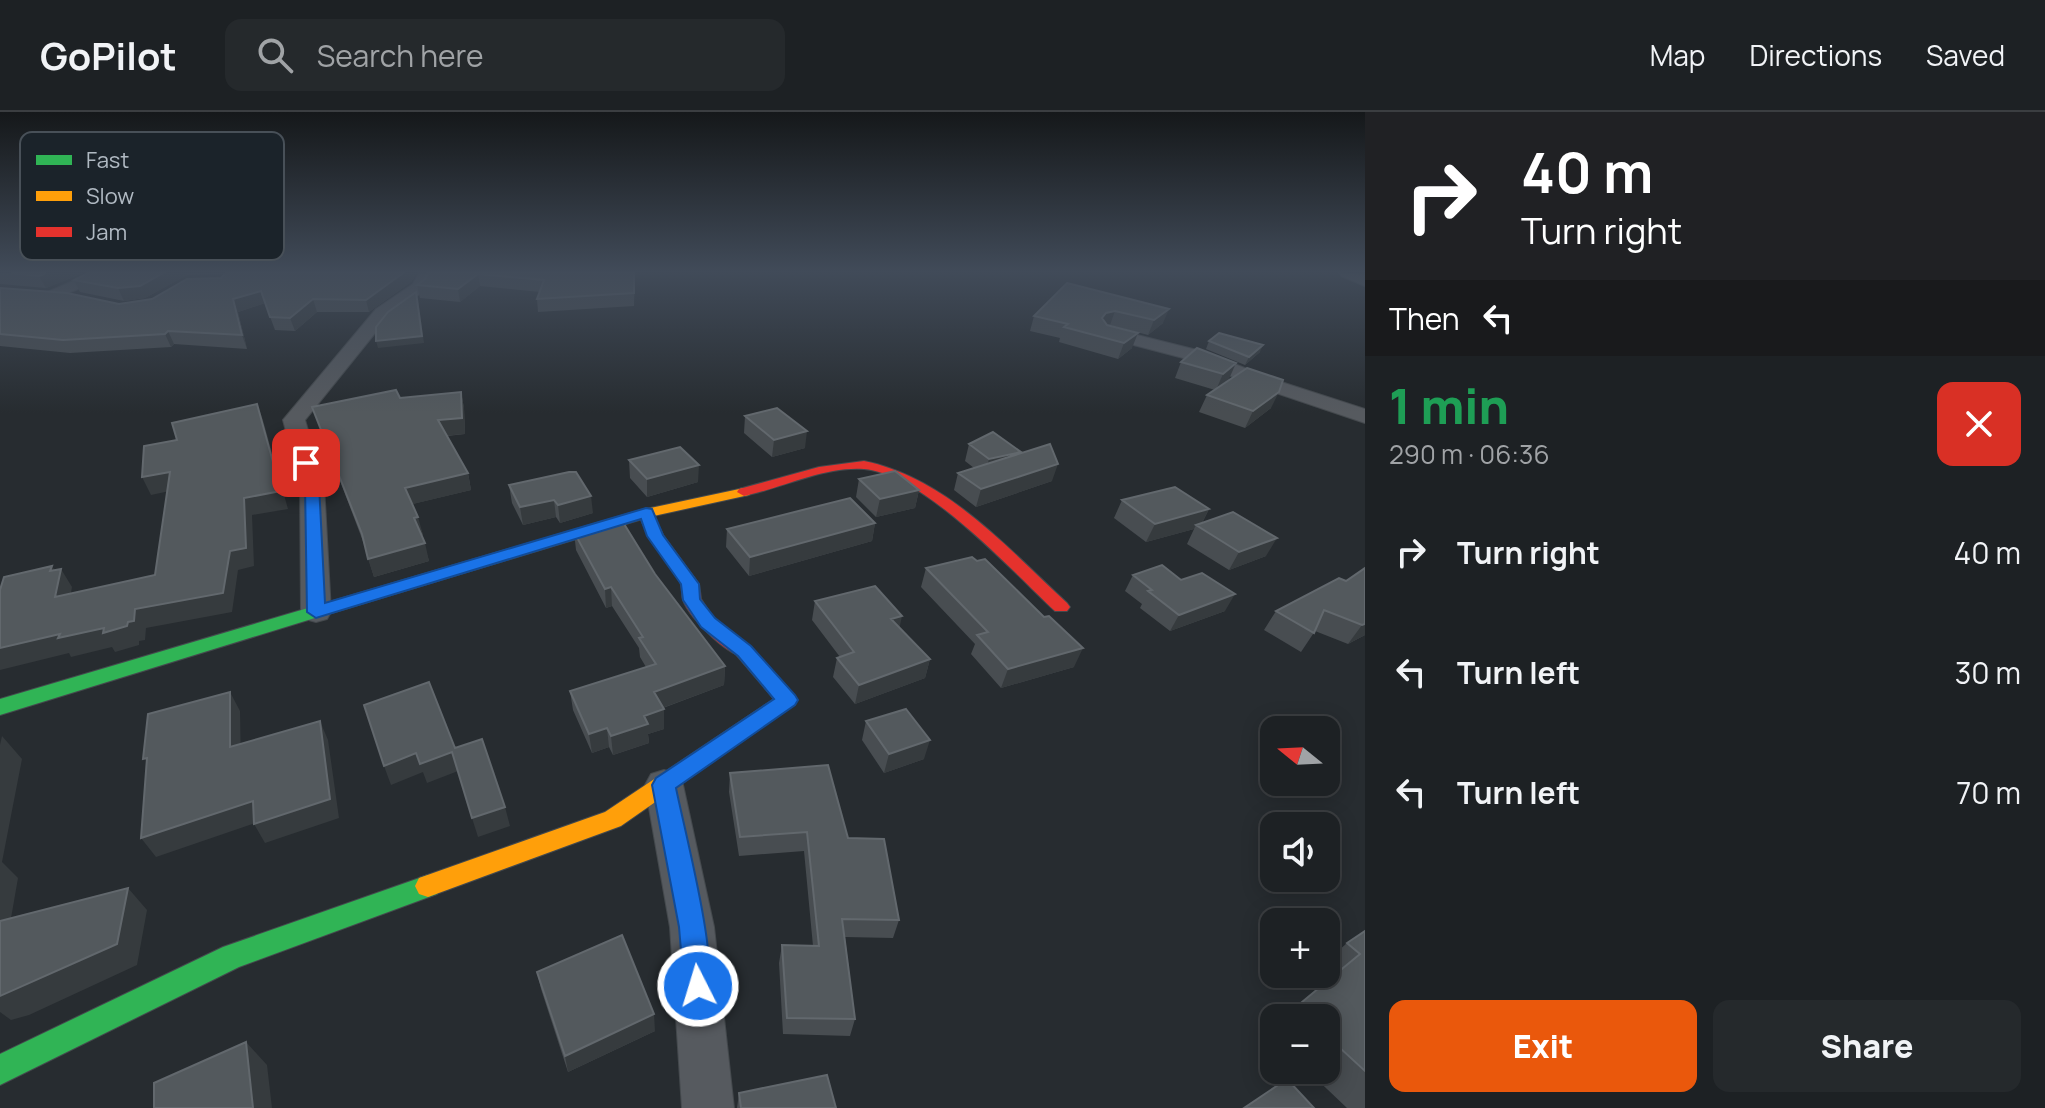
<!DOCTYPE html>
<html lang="en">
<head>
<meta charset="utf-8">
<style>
	body { margin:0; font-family:Manrope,sans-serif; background:#25292c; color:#f1f3f6; height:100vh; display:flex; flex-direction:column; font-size:30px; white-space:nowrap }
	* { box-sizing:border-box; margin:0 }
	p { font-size:26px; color:#a0a3a6 }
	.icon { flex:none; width:44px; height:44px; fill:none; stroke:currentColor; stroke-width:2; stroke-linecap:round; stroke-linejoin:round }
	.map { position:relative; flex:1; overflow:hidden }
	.details { display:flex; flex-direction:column; background:#1d2124; width:680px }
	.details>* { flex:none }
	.guide { background:#202124; color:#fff; overflow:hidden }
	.needle { width:52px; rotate:288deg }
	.tools { position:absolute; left:1260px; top:604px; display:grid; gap:16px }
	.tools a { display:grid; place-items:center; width:80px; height:80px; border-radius:16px; background:#1d2124; box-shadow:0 4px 20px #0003,0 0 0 2px #3b3e41; font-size:40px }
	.pin { position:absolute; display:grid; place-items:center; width:68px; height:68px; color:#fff; margin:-34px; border-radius:16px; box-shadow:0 4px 12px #0006 }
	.me { position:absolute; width:88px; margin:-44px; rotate:355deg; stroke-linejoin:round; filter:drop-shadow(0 0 6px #0008) }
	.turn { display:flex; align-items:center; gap:28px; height:168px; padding:0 24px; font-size:36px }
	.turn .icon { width:104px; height:104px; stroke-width:2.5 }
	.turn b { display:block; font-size:56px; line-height:68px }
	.then { display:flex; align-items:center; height:76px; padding:0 24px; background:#0003; gap:16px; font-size:30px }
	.round { display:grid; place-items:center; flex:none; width:84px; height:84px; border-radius:16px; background:#25292c }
	.overview { display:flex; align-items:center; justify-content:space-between; height:136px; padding:0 24px }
	h1 { font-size:48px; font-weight:800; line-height:60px; color:#1e9e55 }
	.cta { display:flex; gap:16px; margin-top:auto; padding:16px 24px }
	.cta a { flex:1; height:92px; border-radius:16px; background:#ea580c; color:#fff; font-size:32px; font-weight:800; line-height:92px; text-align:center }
	.cta a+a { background:#25292c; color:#f1f3f6 }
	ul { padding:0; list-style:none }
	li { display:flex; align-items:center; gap:24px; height:120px; padding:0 24px }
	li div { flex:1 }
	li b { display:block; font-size:30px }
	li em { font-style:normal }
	header { display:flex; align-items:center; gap:48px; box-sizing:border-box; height:112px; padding:0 40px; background:#1d2124; border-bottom:2px solid #3b3e41 }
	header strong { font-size:38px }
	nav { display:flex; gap:44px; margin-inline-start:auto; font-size:28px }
	.search { width:560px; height:72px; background:#25292c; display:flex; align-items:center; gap:20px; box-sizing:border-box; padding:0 28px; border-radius:16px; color:#a0a3a6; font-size:30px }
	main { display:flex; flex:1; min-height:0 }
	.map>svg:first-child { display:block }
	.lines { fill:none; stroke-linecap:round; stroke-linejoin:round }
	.street-casing { stroke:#44494d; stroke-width:2 }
	.fast-casing { stroke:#44494d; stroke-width:2 }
	.slow-casing { stroke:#44494d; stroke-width:2 }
	.jam-casing { stroke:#44494d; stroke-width:2 }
	.street { fill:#565a5f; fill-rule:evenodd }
	.fast { fill:#30b455; fill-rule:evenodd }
	.slow { fill:#ff9f0a; fill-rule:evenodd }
	.jam { fill:#e5322d; fill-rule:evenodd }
	.wall { fill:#484d51 }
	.shaded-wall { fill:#363b3e }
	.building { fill:#53595d; stroke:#62686d; stroke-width:2 }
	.route { fill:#1a73e8; stroke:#114b97; stroke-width:2 }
	.key { fill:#1b232a; stroke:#485058; stroke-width:2 }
	.key-label { font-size:22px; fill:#b0b9c2 }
</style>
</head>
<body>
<header>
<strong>GoPilot</strong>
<div class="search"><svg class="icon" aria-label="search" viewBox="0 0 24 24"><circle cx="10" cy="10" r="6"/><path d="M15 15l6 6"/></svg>Search here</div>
<nav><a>Map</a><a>Directions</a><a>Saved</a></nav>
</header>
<main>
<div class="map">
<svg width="1365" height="996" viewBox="0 0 1365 996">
	<rect width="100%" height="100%" fill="#272c30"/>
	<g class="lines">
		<defs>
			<path id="street" d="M92,161H115L52,188H40L38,184Z
				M419,161H435L425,178L388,205L305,308L324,372L331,500L327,507L316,510L305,507L301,500L300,372L283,308L376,197L413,172Z
				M1339,161L1365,163V174L1341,164Z
				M1109,216L1205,240L1272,267L1365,297V311L1258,275L1191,248L1103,225L1100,221L1103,217Z
				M664,658L677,662L683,673L714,815L734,996H682L670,815L645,673L651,662Z"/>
			<path id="fast" d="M325,491L334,497L331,501L0,603V587Z
				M428,763L437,766L441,774L437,782L239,855L0,973V942L223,835Z"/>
			<path id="slow" d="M744,376L751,380L749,383L649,405L325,503L316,497L319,493L641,398Z
				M744,533L751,535L794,583L797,588L794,593L621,714L428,785L419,782L415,774L419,766L605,700L774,587L734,540L737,535Z"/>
			<path id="jam" d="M864,349C947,366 1007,436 1067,491L1070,495L1067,499H1055C1011,458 924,362 864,357C825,354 782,376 744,384L737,380L739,377L819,355Z
				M646,396L651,398L663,423L699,472L701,487L714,507L751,535L754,540L751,545C732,550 689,506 683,488C681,482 683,476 680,470C666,444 649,430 638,401Z"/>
		</defs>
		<use href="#street" class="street-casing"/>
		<use href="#fast" class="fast-casing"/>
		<use href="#slow" class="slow-casing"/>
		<use href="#jam" class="jam-casing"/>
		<use href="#street" class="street"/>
		<use href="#fast" class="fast"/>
		<use href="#slow" class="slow"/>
		<use href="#jam" class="jam"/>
	</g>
	<path class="wall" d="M0,161H83L46,176L0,172Z
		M88,161H417L411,170L369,200H317L295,219L275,218L265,191L238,200L247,237L174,232L171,235L70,241L0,234V176L119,192L152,187L221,166L225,162L187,163L145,186L124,189L80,180L74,168Z
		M428,161H635L634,194L538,200L537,187L540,180L480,174L460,190L420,186L417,173L425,167Z
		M1067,171L1163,211L1148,223L1110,213L1132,236L1118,247L1059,230L1060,226L1030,219L1034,204Z
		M1209,229L1260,240L1245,253L1206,237Z
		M1197,236L1229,267L1219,275L1271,296L1245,316L1199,300L1207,283L1215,278L1175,266L1181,250Z
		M461,280L464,296L465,322L447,324L468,361L471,378L412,392L423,423H421L429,449L374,465L364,432L312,295Z
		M745,304L805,336L772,345L744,321Z
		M969,332L1052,369L976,395L954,378L958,361L974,356L965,349Z
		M629,348L698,370L647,385L630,366Z
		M859,367L919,378L915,396L876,405L856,385Z
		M509,373L593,401L560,411L556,405L523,413L512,391Z
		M1122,388L1209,397L1202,411L1266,444L1229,458L1187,432L1194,417L1146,430L1114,406Z
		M875,411L872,429L749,464L726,435L727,417Z
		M574,420L655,462L725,554L724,573L663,596L664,617L648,622L649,631L613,643L609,635L592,641L573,598L570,579L646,555L640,545L639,536L612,494L606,496L576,438Z
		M926,456L1074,555L1001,576L971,542L975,532L921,475Z
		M1365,456V523L1348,532L1315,519L1301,540L1264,518L1276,499L1346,469Z
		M1133,463L1181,468L1225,499L1170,519L1140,496L1142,492L1125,479Z
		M815,489L899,516L930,547L925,566L855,592L833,565L837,546L840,545L812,508Z
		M866,609L924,647L884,661L862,628Z
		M730,661L848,726L899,808L893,826L845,825L855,907L850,924L783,922L779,851L782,833L813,834L804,739L739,744L729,680Z
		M1365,819V996H1347L1307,958H1326V906H1284L1329,867L1324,862H1326V850L1347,831Z
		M537,860L655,919L568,960L541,877Z
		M1274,914V926L1268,920Z
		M739,981L836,996H737Z"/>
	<path class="shaded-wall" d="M46,161H83L46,176L39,164Z
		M163,161H186L187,163L145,186L124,189L118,176Z
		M403,161H417L411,170L369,200L366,188Z
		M478,162L480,174L460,190L458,177Z
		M261,179L265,191L238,200L247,237L242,223L233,187Z
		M313,187L317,200L295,219L290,206Z
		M418,187L424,231L378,236L376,229Z
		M1169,197L1163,211L1148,223L1154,208Z
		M1115,199L1110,213L1097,221L1102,206L1106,201Z
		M168,219L174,232L171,235L165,222Z
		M1138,221L1132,236L1118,247L1124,231Z
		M1263,233L1260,240L1245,253L1249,245Z
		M1236,251L1229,267L1216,278L1223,262Z
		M461,280L464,296L465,322L442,324L438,308Z
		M1279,280L1271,296L1245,316L1253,299Z
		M257,292L263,308L288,397L252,403L254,454L238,458L232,500L146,516L145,528L139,529V533L115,540L112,535L71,545L69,541L0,558V536L60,522L104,516L128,510L135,497L230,439L244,386Z
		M807,319L805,336L772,345L774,328Z
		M1021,340L984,364L989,347Z
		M1058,352L1052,369L976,395L981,377Z
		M699,353L698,370L647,385V367Z
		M170,360L179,377L151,383L142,365Z
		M468,361L471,378L409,393L405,376Z
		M919,378L915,396L876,405L880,387Z
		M591,384L593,401L560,411L558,393Z
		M554,388L556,405L523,413L520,395Z
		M1209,397L1200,415L1196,413L1194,417L1146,430L1155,412Z
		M418,405L423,423L419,424L414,406Z
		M875,411L872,429L749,464L750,445Z
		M1277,426L1266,444L1229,458L1239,440Z
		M425,431L429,449L374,465L368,447Z
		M52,454L59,465L61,457L72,475L67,504L55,485L50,459Z
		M611,475L612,494L606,496L605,477Z
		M1235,482L1225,499L1170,519L1179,503Z
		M902,504L898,523L891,507Z
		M1365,512V523L1348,532L1362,513Z
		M1083,536L1074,555L1001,576L1008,557Z
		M930,547L925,566L855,592L859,573Z
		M725,554L724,573L654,599V580Z
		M230,580L240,599L241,654L230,635Z
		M664,597V617L648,622L649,631L613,643L611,624L644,604Z
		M320,609L328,628L339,706L265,731L254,712Z
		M607,616L609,635L592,641L589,622Z
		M2,624L22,647L2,750L18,766L6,835L0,830V633Z
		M930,628L924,647L884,661L889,642Z
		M452,640L458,659L427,671L420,652Z
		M416,641L423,660L391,673L384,654Z
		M253,689L264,708L156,745L141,726Z
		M505,695L510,714L478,725L472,706Z
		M128,776L147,798L137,853L29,903L11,908L0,900V879Z
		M654,902L655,919L568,960L565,944Z
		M246,930L267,953L272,996H253Z"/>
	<path class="building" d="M11,161H46L39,164Z
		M88,161H163L140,174L118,176L74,168Z
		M226,161H403L366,188L313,187L290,206L270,205L261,179L233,187L242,223L168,219L165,222L63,228L0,222V176L67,181L119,192L152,187L187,167L221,166Z
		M428,161H634V181L537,187L544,168L478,162L458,177L417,173L425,167Z
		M1067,171L1169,197L1154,208L1115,199L1106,201L1102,206L1107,213L1138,221L1124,231L1064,215L1068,212L1034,204Z
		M416,180L422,224L376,229V215L388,200Z
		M1219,221L1263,233L1249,245L1209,229Z
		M1197,236L1236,251L1223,262L1181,250Z
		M1247,256L1283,268L1279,280L1253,299L1207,283Z
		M396,278L400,286L461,280L462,306L438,308L468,361L405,376L418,405L414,406L425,431L368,447L362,422L312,295Z
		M257,292L281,379L244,386L246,436L230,439L223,481L135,497L134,509L128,510L127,514L103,521L104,516L58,526L60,522L0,536V478L4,465L52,454L50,459L61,457L55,485L155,463L170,360L142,365L144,334L177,328L172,311Z
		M777,296L807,319L774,328L745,304Z
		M993,320L1021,340L989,347L969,332Z
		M1050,332L1058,352L981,377L958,361Z
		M680,335L699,353L647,367L629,348Z
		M895,359L919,378L880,387L859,367Z
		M569,360H576L591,384L558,393L554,388L520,395L509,373Z
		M1175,375L1209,397L1155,412L1122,388Z
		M850,386L875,411L750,445L727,417Z
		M1233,400L1277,426L1239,440L1196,413Z
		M621,407L655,462L725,554L654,580L664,597L644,604L648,612L611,624L607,616L589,622L570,579L656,552L639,526L643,525L611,475L605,477L574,420Z
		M972,445L977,449L985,447L1044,505L1049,504L1083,536L1008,557L977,523L988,520L926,456Z
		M1162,453L1181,468L1202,461L1235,482L1179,503L1148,479L1152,478L1133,463Z
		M1365,456V512L1362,513L1324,498L1314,521L1276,499L1339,466L1346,469Z
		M875,474L902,504L891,507L930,547L859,573L837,546L854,540L815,489Z
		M429,570L455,636L482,627L505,695L472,706L452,640L420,652L416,641L384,654L364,593Z
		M230,580V635L320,609L330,687L254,712L253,689L141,726L147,646L143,647L148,602Z
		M906,597L930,628L889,642L866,609Z
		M828,653L848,726L884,727L899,808L842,807L855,907L787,906L782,833L819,834L807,720L740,725L730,661Z
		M128,776L117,832L0,884V809Z
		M1365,819V959L1326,923V906H1308L1296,895L1360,842L1347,831Z
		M622,823L654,902L565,944L537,860Z
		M246,930L253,996H154V971Z
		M827,963L836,996H741L739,981Z
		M1287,967L1314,996H1244Z"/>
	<linearGradient id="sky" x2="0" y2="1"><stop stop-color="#15181a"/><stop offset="0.53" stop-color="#414b59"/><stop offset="1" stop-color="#414b59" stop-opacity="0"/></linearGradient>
	<rect width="1365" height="301" fill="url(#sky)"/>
	<path class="route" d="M306,346L313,351L319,372L325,491L646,396L652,397L663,423L699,472L700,487L715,506L751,534L795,583L798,588L795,593L676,676C684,716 720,853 707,884L698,888L688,884L684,874L679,815L652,673L656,666L774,587L738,544L701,515L683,488L681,472L647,424L641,407L316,506L307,500L305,372L299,351Z"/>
	<rect x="20" y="20" width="264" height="128" rx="12" class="key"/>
	<rect x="36" y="43" width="36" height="10" fill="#30b455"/>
	<rect x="36" y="79" width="36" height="10" fill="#ff9f0a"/>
	<rect x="36" y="115" width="36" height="10" fill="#e5322d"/>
	<g class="key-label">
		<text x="86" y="56">Fast</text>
		<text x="86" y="92">Slow</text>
		<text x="86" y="128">Jam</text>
	</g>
</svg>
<div class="tools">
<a><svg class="needle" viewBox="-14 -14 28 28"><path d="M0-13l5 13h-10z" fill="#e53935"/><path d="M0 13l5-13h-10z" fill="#a0a3a6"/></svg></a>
<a><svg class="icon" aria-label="sound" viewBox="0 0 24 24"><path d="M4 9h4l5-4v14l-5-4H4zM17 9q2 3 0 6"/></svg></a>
<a>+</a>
<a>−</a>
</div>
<div class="pin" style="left:306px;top:351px;background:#d93025"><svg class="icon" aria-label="arrive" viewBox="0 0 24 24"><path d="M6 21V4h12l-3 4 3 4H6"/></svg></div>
<svg class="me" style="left:698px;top:874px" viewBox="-20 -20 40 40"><circle r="17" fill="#1a73e8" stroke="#fff" stroke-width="3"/><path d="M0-11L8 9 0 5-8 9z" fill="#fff"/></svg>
</div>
<section class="details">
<div class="guide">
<div class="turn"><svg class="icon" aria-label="right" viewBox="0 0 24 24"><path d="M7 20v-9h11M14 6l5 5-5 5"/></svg><div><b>40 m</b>Turn right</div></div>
<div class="then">Then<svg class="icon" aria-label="left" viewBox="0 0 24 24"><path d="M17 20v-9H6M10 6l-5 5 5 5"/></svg></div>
</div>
<div class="overview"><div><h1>1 min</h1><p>290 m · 06:36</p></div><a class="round" style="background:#d93025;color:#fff"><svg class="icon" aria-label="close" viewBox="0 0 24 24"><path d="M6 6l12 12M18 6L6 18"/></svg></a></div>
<ul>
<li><svg class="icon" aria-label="right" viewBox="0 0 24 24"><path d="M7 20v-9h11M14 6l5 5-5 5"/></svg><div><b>Turn right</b></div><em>40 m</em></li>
<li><svg class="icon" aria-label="left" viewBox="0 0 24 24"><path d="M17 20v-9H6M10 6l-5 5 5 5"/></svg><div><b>Turn left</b></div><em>30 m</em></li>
<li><svg class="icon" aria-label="left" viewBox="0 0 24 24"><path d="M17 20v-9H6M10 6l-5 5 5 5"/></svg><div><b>Turn left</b></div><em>70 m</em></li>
</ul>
<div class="cta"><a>Exit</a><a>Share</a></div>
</section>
</main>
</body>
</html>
